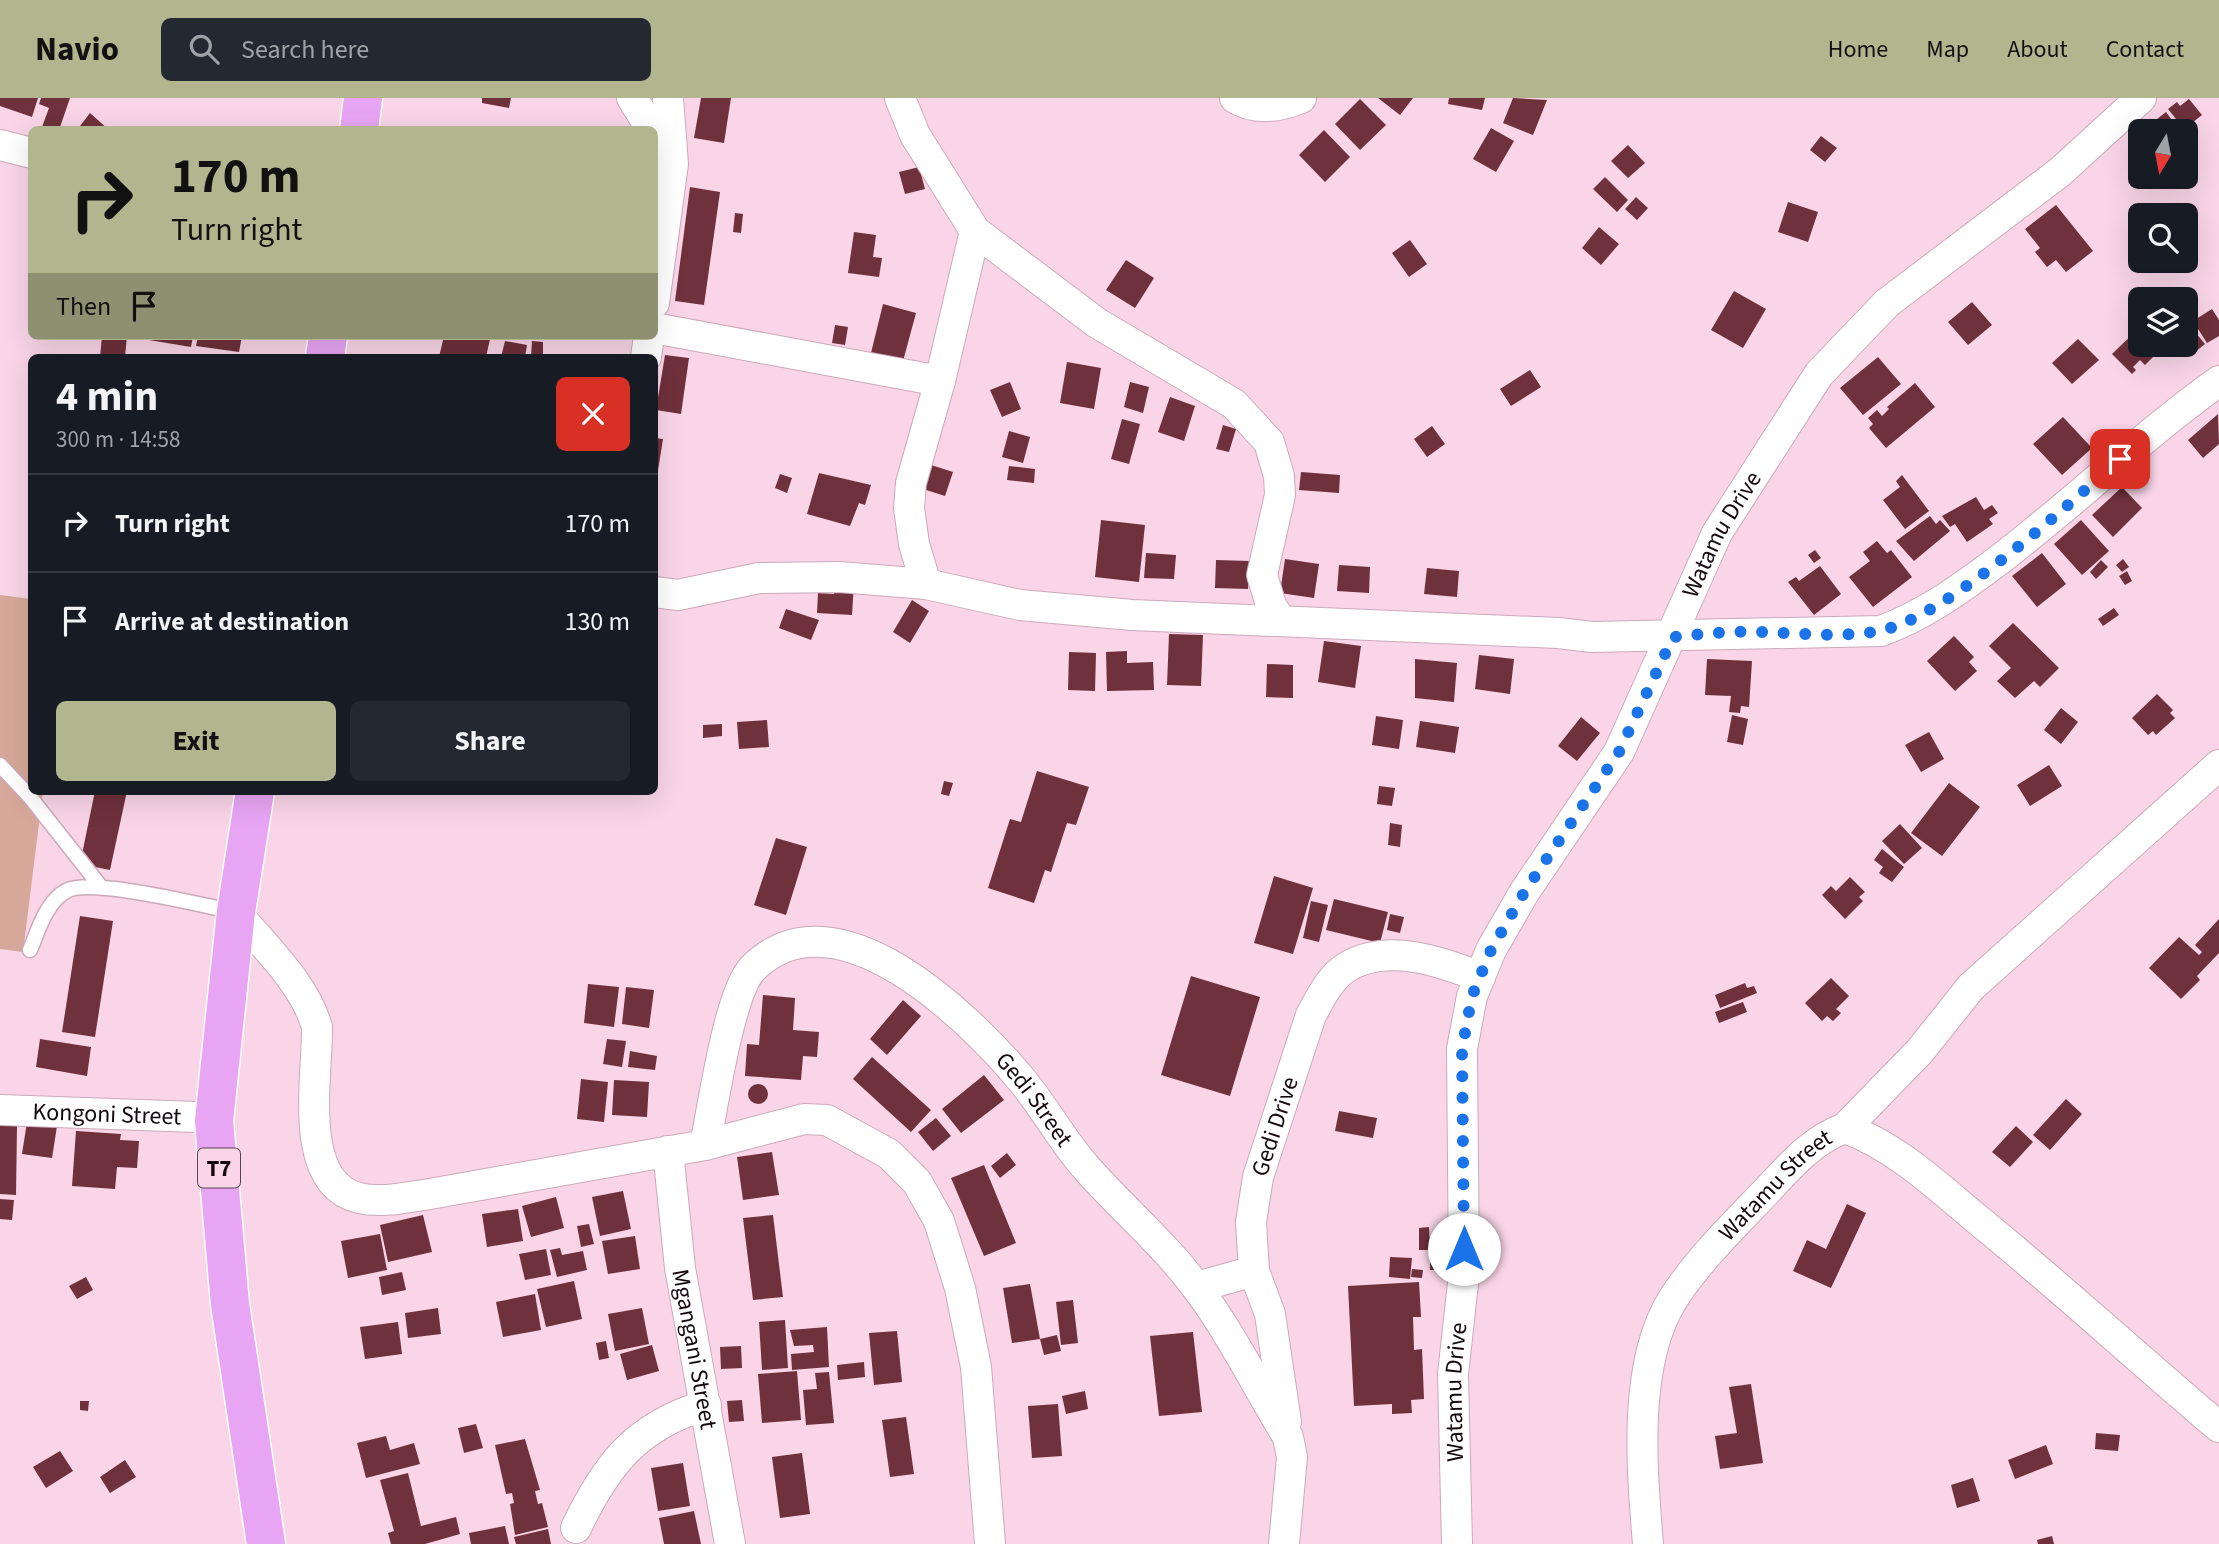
<!DOCTYPE html>
<html lang="en">
<head>
<meta charset="utf-8">
<style>
	body { margin:0; font-family:"Source Sans 3",sans-serif; background:#242831; color:#f1f3f6; height:100vh; display:flex; flex-direction:column; font-size:26px; white-space:nowrap }
	* { box-sizing:border-box; margin:0 }
	p { font-size:23px; color:#9ea1a6 }
	.icon { flex:none; width:38px; height:38px; fill:none; stroke:currentColor; stroke-width:2; stroke-linecap:round; stroke-linejoin:round }
	.map { position:relative; flex:1; overflow:hidden }
	.side { position:absolute; left:28px; top:256px; width:630px; height:441px; display:flex; flex-direction:column; background:#171b24; border-radius:10px; box-shadow:0 7px 28px #0002 }
	.side>* { flex:none }
	.top-card { position:absolute; left:28px; top:28px; width:630px; height:214px; border-radius:10px; box-shadow:0 7px 28px #0002; background:#b1b68f; color:#111; overflow:hidden }
	.needle { width:46px; rotate:190deg }
	.controls { position:absolute; left:2128px; top:21px; display:grid; gap:14px }
	.controls a { display:grid; place-items:center; width:70px; height:70px; border-radius:10px; background:#171b24; box-shadow:0 7px 28px #0002; font-size:35px }
	.pin { position:absolute; display:grid; place-items:center; width:60px; height:60px; color:#fff; margin:-30px; border-radius:14px; box-shadow:0 4px 10px #0006 }
	.me { position:absolute; width:77px; margin:-38px; rotate:0deg; stroke-linejoin:round; filter:drop-shadow(0 0 5px #0008) }
	.turn { display:flex; align-items:center; gap:24px; height:147px; padding:0 28px; font-size:32px }
	.turn .icon { width:91px; height:91px; stroke-width:2.5 }
	.turn b { display:block; font-size:49px; line-height:60px }
	.then { display:flex; align-items:center; height:66px; padding:0 28px; background:#0003; gap:14px; font-size:26px }
	.round { display:grid; place-items:center; flex:none; width:74px; height:74px; border-radius:10px; background:#242831 }
	.summary { display:flex; align-items:center; justify-content:space-between; height:119px; padding:0 28px }
	h1 { font-size:42px; font-weight:700; line-height:52px }
	.primary-button { display:flex; gap:14px; margin-top:auto; padding:14px 28px }
	.primary-button a { flex:1; height:80px; border-radius:10px; background:#b1b68f; color:#111; font-size:28px; font-weight:700; line-height:80px; text-align:center }
	.primary-button a+a { background:#242831; color:#f1f3f6 }
	ul { padding:0; list-style:none }
	li { display:flex; align-items:center; gap:21px; height:98px; padding:0 28px; border-top:2px solid #363941 }
	li div { flex:1 }
	li b { display:block; font-size:26px }
	li em { font-style:normal }
	header { display:flex; align-items:center; gap:42px; box-sizing:border-box; height:98px; padding:0 35px; background:#b1b68f; color:#111 }
	header strong { font-size:33px }
	nav { display:flex; gap:38px; margin-inline-start:auto; font-size:24px }
	.search { width:490px; height:63px; background:#242831; display:flex; align-items:center; gap:18px; box-sizing:border-box; padding:0 24px; border-radius:10px; color:#9ea1a6; font-size:26px }
	.map>svg:first-child { display:block }
	.green { fill:#d6a899 }
	.building { fill:#6f313b }
	.lines { fill:none; stroke-linecap:round; stroke-linejoin:round }
	.lane-casing { stroke:#cca9bb; stroke-width:17 }
	.street-casing { stroke:#cca9bb; stroke-width:32 }
	.highway-casing { stroke:#fff; stroke-width:41 }
	.lane { stroke:#fff; stroke-width:14 }
	.street { stroke:#fff; stroke-width:30 }
	.highway { stroke:#e8a5f4; stroke-width:38 }
	.route { stroke:#1a73e8; stroke-width:12; stroke-dasharray:0 21.6 }
	.labels { text-anchor:middle; stroke-width:7; stroke-linejoin:round; paint-order:stroke }
	.shield { fill:#f9d5e7; stroke:#594650; stroke-width:2 }
	.shield-label { font-size:23px; font-weight:bold; fill:#14090f }
	.street-label { font-size:24px; fill:#14090f; stroke:#f9d5e7 }
</style>
</head>
<body>
<header>
<strong>Navio</strong>
<div class="search"><svg class="icon" aria-label="search" viewBox="0 0 24 24"><circle cx="10" cy="10" r="6"/><path d="M15 15l6 6"/></svg>Search here</div>
<nav><a>Home</a><a>Map</a><a>About</a><a>Contact</a></nav>
</header>
<div class="map">
<svg width="2219" height="1446" viewBox="0 0 2219 1446">
	<rect width="100%" height="100%" fill="#f9d5e7"/>
	<path class="green" d="M0,497L31,501L32,693H43L23,854L0,851Z"/>
	<path class="building" d="M0,0H38L32,19L0,8Z
		M41,0H70L59,32L42,29L49,10L39,6Z
		M482,0H511L509,10L482,5Z
		M701,0H731L724,45L694,40Z
		M1378,0H1413L1400,17Z
		M1449,0H1485L1482,12L1448,6Z
		M1513,0L1547,2L1533,37L1503,25Z
		M1360,1L1386,27L1360,52L1335,26Z
		M2189,1L2202,17L2184,31L2168,11L2177,4L2180,8Z
		M2166,14L2180,33H2159L2152,25Z
		M90,15L109,32H77Z
		M1491,30L1514,43L1496,74L1473,61Z
		M1324,32L1350,59L1325,84L1299,57Z
		M1821,38L1837,50L1825,64L1810,52Z
		M1628,47L1645,65L1628,80L1611,63Z
		M919,69L925,91L905,96L899,74Z
		M1605,79L1628,102L1617,114L1593,91Z
		M690,89L720,94L704,207L675,203Z
		M1636,99L1648,110L1637,122L1625,111Z
		M1788,104L1818,114L1808,144L1778,134Z
		M2056,107L2093,153L2066,174L2056,162L2047,169L2035,154L2040,150L2025,131Z
		M735,115L743,116L741,135L733,134Z
		M1599,129L1619,146L1601,167L1582,150Z
		M854,134L876,137L873,159L882,160L879,179L848,175Z
		M1410,142L1427,166L1409,179L1392,155Z
		M1126,162L1154,180L1135,210L1106,192Z
		M1734,193L1766,211L1743,250L1711,232Z
		M1972,204L1992,227L1968,247L1948,224Z
		M883,206L916,215L902,267L870,259Z
		M2212,211L2219,222V238L2207,245L2193,223Z
		M835,227L848,229L845,247L832,245Z
		M2139,230L2140,247H2155L2160,252L2145,267L2140,262L2133,269L2136,272L2132,276L2112,256Z
		M2195,234L2205,246L2190,258L2181,247H2186V241Z
		M102,238H127L125,259H100Z
		M150,238H193L191,249L149,242Z
		M198,238H242L239,254L196,248Z
		M444,238L490,241L486,259H439Z
		M2078,241L2099,262L2072,286L2052,265Z
		M505,243L527,247L525,259H501Z
		M532,243L543,244V259H531Z
		M665,257L689,260L681,316L656,312Z
		M1878,259L1901,286L1863,317L1840,290Z
		M1067,264L1101,270L1094,311L1060,305Z
		M1530,272L1541,289L1511,308L1500,291Z
		M1010,284L1021,311L1002,319L990,292Z
		M1130,284L1149,289L1143,315L1124,309Z
		M1915,285L1935,309L1886,350L1869,330L1873,326L1868,320L1877,312L1882,318L1889,311L1887,309Z
		M1170,299L1195,308L1184,343L1158,334Z
		M2218,316L2219,346L2203,360L2188,342Z
		M2063,319L2092,350L2062,377L2033,346Z
		M1122,321L1140,326L1129,366L1111,361Z
		M1223,327L1236,331L1229,354L1216,351Z
		M1432,328L1445,346L1427,359L1414,341Z
		M1009,333L1030,339L1023,365L1002,359Z
		M654,340L663,341L656,385H654Z
		M931,367L953,374L945,398L923,391Z
		M1009,368L1035,371L1034,385L1007,382Z
		M1301,374L1340,377L1339,395L1299,392Z
		M819,375L871,387L865,407L859,405L850,428L807,416Z
		M780,376L792,380L787,395L775,390Z
		M1902,377L1929,413L1905,431L1883,402L1900,389L1896,383Z
		M2122,389L2142,410L2113,439L2092,417Z
		M1976,399L1984,412L1992,407L1998,415L1989,421L1993,426L1967,444L1955,426L1950,429L1942,418Z
		M1930,418L1936,426L1940,422L1950,433L1914,463L1896,443Z
		M1101,422L1145,427L1139,484L1095,479Z
		M2081,422L2109,453L2082,477L2054,446Z
		M1877,443L1887,455L1891,452L1912,479L1873,509L1849,479L1870,463L1863,454Z
		M1815,452L1821,460L1814,465L1808,457Z
		M1146,455L1176,457L1174,481L1144,480Z
		M2042,455L2066,486L2037,509L2012,478Z
		M1285,461L1319,466L1314,500L1280,495Z
		M2123,461L2129,469L2122,474L2116,467Z
		M1216,462L1250,463L1248,491L1215,490Z
		M2101,462L2108,469L2096,481L2090,474Z
		M1339,467L1370,469L1369,495L1337,493Z
		M1820,468L1841,496L1814,517L1788,484L1796,479L1799,483Z
		M1427,470L1459,473L1457,499L1424,496Z
		M2127,473L2132,483L2125,487L2119,478Z
		M834,484L854,485L852,517L817,515L818,495L834,496Z
		M912,502L929,513L910,545L893,534Z
		M2114,510L2119,517L2103,528L2098,521Z
		M786,511L819,522L811,542L779,530Z
		M2013,525L2059,570L2040,589L2034,583L2015,600L1997,583L2011,570L1989,548Z
		M1169,536L1203,537L1201,588L1167,587Z
		M1954,538L1974,559L1969,564L1977,573L1955,593L1927,563Z
		M1324,543L1361,548L1355,590L1318,584Z
		M1127,553V565L1153,564L1154,592L1107,593L1106,554Z
		M1069,554L1096,555L1095,593L1068,592Z
		M1479,557L1514,561L1510,596L1475,591Z
		M1415,561L1457,565L1454,604L1415,600Z
		M1707,561L1752,563L1749,609L1741,608L1740,615L1729,614L1731,598L1705,597Z
		M1267,566L1293,567V600L1266,599Z
		M2157,596L2173,612L2170,615L2175,620L2156,637L2153,633L2148,637L2132,620Z
		M2061,610L2078,624L2061,646L2044,632Z
		M1732,617L1748,621L1743,647L1727,644Z
		M1376,618L1403,622L1399,651L1372,647Z
		M1581,619L1600,635L1577,663L1558,648Z
		M767,622L769,649L739,651L737,624Z
		M1420,623L1459,629L1455,655L1416,649Z
		M722,626V638L703,640V627Z
		M1929,634L1944,661L1921,674L1905,647Z
		M2049,667L2062,688L2030,708L2017,687Z
		M1037,673L1089,689L1076,727L1067,725L1051,774L1045,772L1034,805L988,790L1010,721L1021,724Z
		M944,683L953,685L949,698L941,696Z
		M1949,685L1980,709L1942,758L1911,735Z
		M1379,688L1395,690L1392,708L1377,706Z
		M95,693H127L110,772L80,766Z
		M1390,725L1402,727L1400,749L1388,747Z
		M1900,726L1922,750L1904,766L1882,743Z
		M776,740L807,749L786,817L754,807Z
		M1882,751L1904,769L1892,784L1879,775L1883,769L1874,762Z
		M1274,778L1313,790L1293,856L1254,845Z
		M1850,779L1865,794L1859,799L1863,803L1845,821L1822,797L1831,788L1836,793Z
		M1334,801L1388,814L1380,845L1326,832Z
		M1311,803L1328,807L1319,844L1303,840Z
		M1390,816L1404,819L1400,835L1387,832Z
		M80,818L113,823L95,939L62,934Z
		M2219,821V855L2197,878L2200,882L2181,901L2149,870L2179,839L2199,857L2202,854L2195,847Z
		M1191,878L1260,899L1230,998L1161,977Z
		M1831,880L1849,898L1836,911L1841,915L1833,923L1827,918L1822,923L1805,905Z
		M1745,885L1747,890L1754,888L1757,895L1720,910L1715,897Z
		M588,886L619,889L614,929L584,925Z
		M626,889L654,892L649,930L622,926Z
		M763,897L795,900L793,932L819,934L817,959L803,958L801,982L745,978L747,946L759,947Z
		M903,902L921,918L887,957L870,941Z
		M1743,904L1747,914L1719,925L1715,914Z
		M40,941L91,949L87,978L36,969Z
		M607,941L626,943L622,969L603,966Z
		M630,953L657,958L655,972L628,969Z
		M872,959L931,1012L911,1034L853,981Z
		M984,977L1004,1002L961,1035L942,1011Z
		M581,981L608,984L604,1024L577,1021Z
		M614,982L649,984L647,1019L612,1017Z
		M748 996a10 10 0 1 1 20 0a10 10 0 1 1-20 0Z
		M2066,1001L2082,1016L2050,1052L2033,1037Z
		M1339,1013L1377,1020L1373,1040L1335,1033Z
		M936,1020L951,1038L933,1053L918,1034Z
		M27,1024L57,1028L52,1060L22,1056Z
		M0,1026L17,1028L16,1097L0,1096Z
		M2016,1028L2033,1044L2010,1069L1992,1054Z
		M76,1033L121,1036L120,1042L139,1043L137,1070L117,1069L115,1091L72,1088Z
		M772,1054L779,1097L743,1102L737,1059Z
		M1007,1055L1016,1067L1000,1080L991,1068Z
		M984,1067L1016,1145L984,1158L951,1080Z
		M623,1093L631,1131L600,1138L592,1099Z
		M556,1099L564,1130L531,1139L522,1108Z
		M0,1101L14,1102L12,1122L0,1121Z
		M1847,1106L1866,1115L1831,1190L1793,1173L1807,1142L1826,1151Z
		M518,1111L523,1143L487,1149L482,1116Z
		M423,1117L432,1154L388,1164L380,1127Z
		M773,1117L783,1199L753,1202L743,1120Z
		M589,1126L594,1146L581,1149L577,1128Z
		M1429,1129L1430,1152H1419V1130Z
		M380,1136L387,1172L348,1180L341,1143Z
		M635,1138L640,1171L608,1176L602,1143Z
		M560,1150L562,1157L583,1153L587,1172L557,1179L550,1152Z
		M546,1151L551,1177L525,1182L519,1156Z
		M1430,1156H1441V1172H1430Z
		M1390,1159L1412,1160L1410,1181L1389,1179Z
		M1412,1171L1423,1172L1422,1180L1411,1179Z
		M402,1174L406,1192L382,1197L379,1179Z
		M86,1179L93,1192L77,1201L69,1188Z
		M574,1183L582,1221L546,1229L537,1191Z
		M1419,1184L1421,1219H1413L1414,1252L1422,1251L1424,1301L1411,1302L1412,1315L1392,1316V1306L1354,1308L1348,1188Z
		M1030,1186L1040,1241L1012,1245L1003,1190Z
		M535,1196L541,1232L503,1239L496,1204Z
		M1073,1202L1078,1245L1061,1247L1056,1204Z
		M438,1210L441,1236L408,1240L405,1215Z
		M642,1210L649,1246L615,1253L608,1216Z
		M785,1222L788,1270L762,1272L759,1224Z
		M398,1224L402,1256L365,1261L360,1229Z
		M827,1229L829,1269L792,1272L791,1256L814,1254L813,1247L794,1248L790,1232Z
		M897,1233L902,1284L874,1287L869,1235Z
		M1193,1234L1202,1314L1159,1318L1150,1238Z
		M1057,1237L1061,1253L1044,1257L1040,1241Z
		M606,1243L609,1260L599,1262L596,1245Z
		M652,1247L659,1273L627,1282L620,1256Z
		M741,1248L742,1270L721,1271L720,1249Z
		M864,1264L865,1279L838,1282L837,1267Z
		M797,1273L801,1322L762,1325L758,1276Z
		M829,1274L834,1325L806,1327L803,1292L817,1291L815,1275Z
		M1751,1286L1763,1365L1720,1371L1715,1338L1737,1335L1729,1289Z
		M1085,1293L1088,1311L1066,1316L1062,1298Z
		M742,1302L744,1323L729,1324L727,1303Z
		M80,1303H89L88,1313L80,1312Z
		M1058,1306L1062,1358L1032,1360L1028,1308Z
		M906,1319L914,1376L890,1379L882,1322Z
		M476,1326L483,1350L464,1355L458,1330Z
		M2096,1335L2120,1337L2118,1353L2095,1351Z
		M386,1338L390,1352L414,1345L420,1366L366,1380L357,1345Z
		M525,1341L540,1392L535,1393L538,1406L542,1405L548,1429L515,1437L510,1406L514,1405L512,1395L506,1396L495,1347Z
		M2046,1347L2053,1366L2015,1381L2008,1362Z
		M60,1353L73,1373L46,1390L33,1369Z
		M802,1355L810,1416L780,1420L772,1359Z
		M125,1362L136,1379L110,1395L100,1379Z
		M683,1365L690,1408L658,1413L651,1370Z
		M408,1375L421,1428L456,1419L460,1436L425,1446H391L388,1435L394,1433L380,1382Z
		M1973,1380L1980,1403L1957,1410L1951,1387Z
		M694,1413L701,1446H664L659,1420Z
		M505,1428L509,1446H471L469,1435Z
		M548,1431L551,1446H516L514,1439Z
		M2052,1438L2054,1446H2038L2037,1442Z"/>
	<g class="lines">
		<defs>
			<path id="lane" d="M0,667L30,699L101,789
				M30,852C38,833 46,804 66,793C90,779 204,808 236,814"/>
			<g id="street">
				<path d="M632,0L652,32"/>
				<path d="M900,0L915,37L975,133L1097,225L1234,306L1269,344L1279,378L1280,397L1262,477L1271,507L1280,522"/>
				<path d="M1235,0C1256,13 1279,9 1301,0"/>
				<path d="M0,47L32,55"/>
				<path d="M654,205L673,66L668,0"/>
				<path d="M654,230L940,283"/>
				<path d="M646,259L649,238"/>
				<path d="M926,486L914,446L909,410L911,385L940,283L975,133"/>
				<path d="M654,494L678,497L759,480L839,479L926,486L1020,507L1132,517L1558,535L1592,539L1881,533C1922,518 1956,494 1991,468C2069,410 2139,340 2219,283"/>
				<path d="M236,814C264,849 304,884 317,929C318,977 296,1085 359,1100C380,1105 403,1100 424,1097L705,1047L804,1021L827,1022L889,1056L917,1084L939,1123L960,1190L976,1269L990,1446"/>
				<path id="s1" d="M0,1012L197,1019L214,1023"/>
				<path d="M1845,1030L1920,953L1971,889L2219,667"/>
				<path id="s2" d="M705,1047C713,1009 729,894 753,870C835,788 968,918 1020,980C1043,1007 1060,1039 1083,1066C1119,1108 1164,1145 1197,1190C1231,1235 1258,1290 1288,1339L1292,1359L1284,1446"/>
				<path id="s3" d="M668,1053L680,1170L730,1446"/>
				<path d="M1197,1189L1254,1173"/>
				<path id="s4" d="M1286,1324L1270,1216L1254,1173L1251,1124L1258,1079L1311,917C1320,901 1330,879 1347,869C1387,845 1440,863 1480,879"/>
				<path d="M576,1430C606,1367 636,1328 706,1307"/>
				<path id="s5" d="M1457,1446L1453,1276L1464,1176L1462,951L1472,898L1491,852L1525,793L1619,654L1717,435L1819,276L1887,205L2060,74L2141,0"/>
				<path id="s6" d="M1648,1446C1642,1373 1632,1266 1673,1201C1695,1166 1732,1129 1760,1100C1786,1073 1809,1043 1845,1030C1894,1048 1933,1084 1972,1117C2056,1185 2136,1259 2219,1329"/>
			</g>
			<path id="highway" d="M359,32L363,0
				M325,259L328,238
				M255,693L236,814L214,1023L230,1206L266,1446"/>
		</defs>
		<use href="#lane" class="lane-casing"/>
		<use href="#street" class="street-casing"/>
		<use href="#highway" class="highway-casing"/>
		<use href="#lane" class="lane"/>
		<use href="#street" class="street"/>
		<use href="#highway" class="highway"/>
	</g>
	<g class="lines">
		<path class="route" d="M1464,1151L1462,951L1472,898L1491,852L1525,793L1619,654L1673,539C1701,536 1729,533 1758,534C1798,535 1839,540 1879,533C1944,521 2068,407 2120,361"/>
	</g>
	<g class="labels">
		<rect class="shield" x="198" y="1050.5" width="42" height="39" rx="5"/>
		<g class="shield-label">
			<text x="219" y="1078">T7</text>
		</g>
		<g class="street-label">
			<text dy="8" stroke="none"><textPath href="#s5" startOffset="1076">Watamu Drive</textPath></text>
			<text dy="8" stroke="none"><textPath href="#s2" startOffset="532">Gedi Street</textPath></text>
			<text dy="8" stroke="none"><textPath href="#s1" startOffset="107">Kongoni Street</textPath></text>
			<text dy="8" stroke="none"><textPath href="#s4" startOffset="303">Gedi Drive</textPath></text>
			<text dy="8" stroke="none"><textPath href="#s6" startOffset="404">Watamu Street</textPath></text>
			<text dy="8" stroke="none"><textPath href="#s3" startOffset="200">Mgangani Street</textPath></text>
			<text dy="8" stroke="none"><textPath href="#s5" startOffset="152">Watamu Drive</textPath></text>
		</g>
	</g>
</svg>
<div class="controls">
<a><svg class="needle" viewBox="-14 -14 28 28"><path d="M0-13l5 13h-10z" fill="#e53935"/><path d="M0 13l5-13h-10z" fill="#9ea1a6"/></svg></a>
<a><svg class="icon" aria-label="search" viewBox="0 0 24 24"><circle cx="10" cy="10" r="6"/><path d="M15 15l6 6"/></svg></a>
<a><svg class="icon" aria-label="layers" viewBox="0 0 24 24"><path d="M12 4l9 5-9 5-9-5zM3 14l9 5 9-5"/></svg></a>
</div>
<div class="pin" style="left:2120px;top:361px;background:#d93025"><svg class="icon" aria-label="arrive" viewBox="0 0 24 24"><path d="M6 21V4h12l-3 4 3 4H6"/></svg></div>
<svg class="me" style="left:1464px;top:1151px" viewBox="-20 -20 40 40"><circle r="19" fill="#fff"/><path d="M0-13L10 11 0 6-10 11z" fill="#1a73e8"/></svg>
<div class="top-card">
<div class="turn"><svg class="icon" aria-label="right" viewBox="0 0 24 24"><path d="M7 20v-9h11M14 6l5 5-5 5"/></svg><div><b>170 m</b>Turn right</div></div>
<div class="then">Then<svg class="icon" aria-label="arrive" viewBox="0 0 24 24"><path d="M6 21V4h12l-3 4 3 4H6"/></svg></div>
</div>
<section class="side">
<div class="summary"><div><h1>4 min</h1><p>300 m · 14:58</p></div><a class="round" style="background:#d93025;color:#fff"><svg class="icon" aria-label="close" viewBox="0 0 24 24"><path d="M6 6l12 12M18 6L6 18"/></svg></a></div>
<ul>
<li><svg class="icon" aria-label="right" viewBox="0 0 24 24"><path d="M7 20v-9h11M14 6l5 5-5 5"/></svg><div><b>Turn right</b></div><em>170 m</em></li>
<li><svg class="icon" aria-label="arrive" viewBox="0 0 24 24"><path d="M6 21V4h12l-3 4 3 4H6"/></svg><div><b>Arrive at destination</b></div><em>130 m</em></li>
</ul>
<div class="primary-button"><a>Exit</a><a>Share</a></div>
</section>
</div>
</body>
</html>
